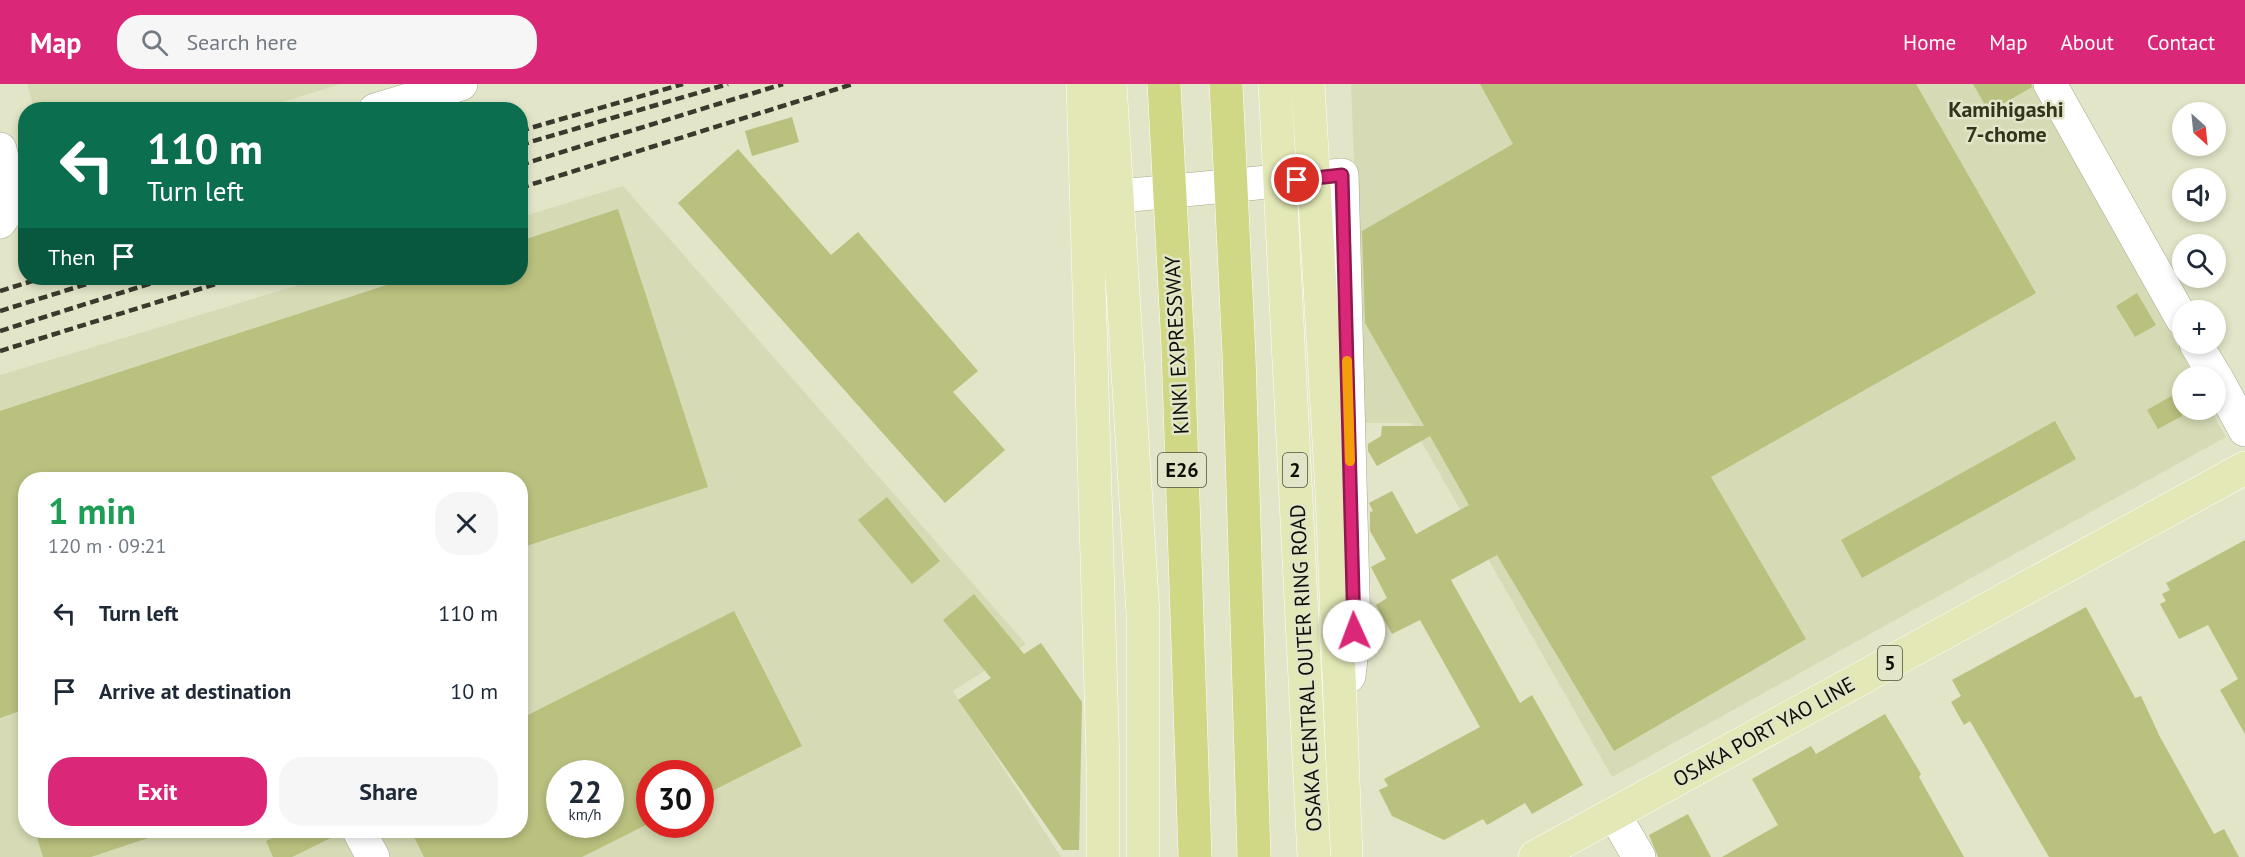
<!DOCTYPE html>
<html lang="en">
<head>
<meta charset="utf-8">
<style>
	body { margin:0; font-family:"PT Sans",sans-serif; background:#f6f6f7; color:#1f2937; height:100vh; display:flex; flex-direction:column; font-size:22px; white-space:nowrap }
	* { box-sizing:border-box; margin:0 }
	p { font-size:20px; color:#747a83 }
	.icon { flex:none; width:33px; height:33px; fill:none; stroke:currentColor; stroke-width:2; stroke-linecap:round; stroke-linejoin:round }
	.map { position:relative; flex:1; overflow:hidden }
	.drawer { position:absolute; left:18px; top:388px; width:510px; height:366px; display:flex; flex-direction:column; background:#fff; border-radius:24px; box-shadow:0 3px 9px #0003 }
	.drawer>* { flex:none }
	.hud { position:absolute; left:18px; top:18px; width:510px; height:183px; border-radius:24px; box-shadow:0 3px 9px #0003; background:#0b6e4f; color:#fff; overflow:hidden }
	.needle { width:39px; rotate:153deg }
	.buttons { position:absolute; left:2172px; top:18px; display:grid; gap:12px }
	.buttons a { display:grid; place-items:center; width:54px; height:54px; border-radius:50%; background:#fff; box-shadow:0 3px 9px #0003; font-size:30px }
	.speed { position:absolute; left:546px; top:676px; display:flex; gap:12px; font-size:30px; font-weight:700; text-align:center }
	.speed>* { display:grid; place-content:center; width:78px; height:78px; border-radius:50%; background:#fff; box-shadow:0 3px 9px #0003; line-height:1 }
	.speed small { font-size:15px; font-weight:400 }
	.speed .limit { border:9px solid #d22; background:#fff; color:#111 }
	.pin { position:absolute; display:grid; place-items:center; width:51px; height:51px; color:#fff; margin:-26px; border:3px solid #fff; border-radius:50%; box-shadow:0 2px 6px #0007 }
	.me { position:absolute; width:66px; margin:-33px; rotate:358deg; stroke-linejoin:round; filter:drop-shadow(0 0 4px #0008) }
	.turn { display:flex; align-items:center; gap:21px; height:126px; padding:0 30px; font-size:27px }
	.turn .icon { width:78px; height:78px; stroke-width:2.5 }
	.turn b { display:block; font-size:42px; line-height:51px }
	.then { display:flex; align-items:center; height:57px; padding:0 30px; background:#0003; gap:12px; font-size:22px }
	.round { display:grid; place-items:center; flex:none; width:63px; height:63px; border-radius:24px; background:#f6f6f7 }
	.summary { display:flex; align-items:center; justify-content:space-between; height:102px; padding:0 30px }
	h1 { font-size:36px; font-weight:700; line-height:45px; color:#1e9e55 }
	.button { display:flex; gap:12px; margin-top:auto; padding:12px 30px }
	.button a { flex:1; height:69px; border-radius:24px; background:#db2777; color:#fff; font-size:24px; font-weight:700; line-height:69px; text-align:center }
	.button a+a { background:#f6f6f7; color:#1f2937 }
	ul { padding:0; list-style:none }
	li { display:flex; align-items:center; gap:18px; height:78px; padding:0 30px }
	li div { flex:1 }
	li b { display:block; font-size:22px }
	li em { font-style:normal }
	header { display:flex; align-items:center; gap:36px; box-sizing:border-box; height:84px; padding:0 30px; background:#db2777; color:#fff }
	header strong { font-size:28px }
	nav { display:flex; gap:33px; margin-inline-start:auto; font-size:21px }
	.search { width:420px; height:54px; background:#f6f6f7; display:flex; align-items:center; gap:15px; box-sizing:border-box; padding:0 21px; border-radius:24px; color:#747a83; font-size:22px }
	.map>svg:first-child { display:block }
	.built { fill:#d6dbb5; fill-rule:evenodd }
	.building { fill:#bac07e; fill-rule:evenodd }
	.lines { fill:none; stroke-linecap:round; stroke-linejoin:round }
	.minor-casing { stroke:#a6aa8d; stroke-width:34 }
	.major-casing { stroke:#fff; stroke-width:34 }
	.minor { stroke:#fff; stroke-width:33 }
	.major { stroke:#e3e8b6; stroke-width:33 }
	.rail { stroke:#393a2d; stroke-width:4.5; stroke-dasharray:9 4.5; stroke-linecap:butt }
	.major-bridge-casing { stroke:#fff; stroke-width:34; stroke-linecap:butt }
	.highway-bridge-casing { stroke:#fff; stroke-width:34; stroke-linecap:butt }
	.major-bridge { stroke:#e3e8b6; stroke-width:33 }
	.highway-bridge { stroke:#d1d885; stroke-width:33 }
	.route-casing { stroke:#8e194d; stroke-width:15 }
	.route { stroke:#db2777; stroke-width:10 }
	.slow { stroke:#f59e0b; stroke-width:10 }
	.labels { text-anchor:middle; stroke-width:5; stroke-linejoin:round; paint-order:stroke }
	.shield { fill:#e2e5c7; stroke:#4d4e3f; stroke-width:1.5 }
	.shield-label { font-size:20px; font-weight:bold; fill:#0d0e05 }
	.street-label { font-size:21px; fill:#0d0e05; stroke:#e2e5c7 }
	.neighbourhood-label { font-size:22px; font-weight:bold; fill:#32341b; stroke:#e2e5c7 }
</style>
</head>
<body>
<header>
<strong>Map</strong>
<div class="search"><svg class="icon" aria-label="search" viewBox="0 0 24 24"><circle cx="10" cy="10" r="6"/><path d="M15 15l6 6"/></svg>Search here</div>
<nav><a>Home</a><a>Map</a><a>About</a><a>Contact</a></nav>
</header>
<div class="map">
<svg width="2245" height="773" viewBox="0 0 2245 773">
	<rect width="100%" height="100%" fill="#e2e5c7"/>
	<path class="built" d="M27,0H340L258,26L34,25Z
		M1351,0H2037L2194,292H2182V326H2211L2226,353L1612,693L1411,339H1364Z
		M623,102L1026,560L953,607L1061,773H0V291L322,194H520L521,133ZM26,396H520V747H26ZM560,690H610V741H560ZM650,690H700V741H650Z"/>
	<path class="building" d="M1480,0H1916L2036,209L1711,393L1806,555L1614,667L1497,471L1451,496L1520,619L1532,611L1583,701L1532,730L1525,719L1487,741L1483,735L1444,756L1392,732L1379,706L1388,702L1384,695L1480,643L1420,536L1392,550L1376,521L1387,514L1371,483L1386,475L1370,447V428L1373,427L1369,419L1392,407L1416,450L1469,421L1430,352L1377,382L1368,367V360L1381,352L1382,342H1424L1365,239L1362,147L1513,60Z
		M1973,0H2031L2032,3L1989,28Z
		M792,33L799,58L752,72L745,47Z
		M738,65L831,171L858,148L978,287L953,308L1005,366L945,419L678,119Z
		M618,125L708,403L520,464V396H26V625L0,634V327L408,194H520V157Z
		M2137,209L2156,241L2135,253L2116,222Z
		M2182,306V332L2158,345L2147,326Z
		M2055,337L2076,375L1862,494L1841,456Z
		M887,413L940,477L912,500L858,436Z
		M2245,456V650L2220,606L2238,595L2208,541L2179,555L2160,520L2166,517L2162,510L2170,506L2166,499Z
		M974,510L1024,570L1041,559L1082,618L1079,766H1063L958,616L991,594L943,536Z
		M2086,523L2135,614L2141,612L2160,653L2214,750L2224,745L2239,773H2049L1970,637L1964,641L1951,618L1961,612L1952,596Z
		M734,527L802,662L700,713V690H650V739L582,773H424L411,747H520V635ZM560,690H610V741H560Z
		M1885,630L1921,690L1919,693L1964,773H1722L1778,741L1752,695L1811,662L1816,670Z
		M1688,730L1711,773H1658L1649,751Z
		M35,747H157V751L91,773H43Z
		M287,747H340L341,749L292,773H273L266,757Z"/>
	<g class="lines">
		<defs>
			<path id="minor" d="M2050,0L2182,235
				M375,26L461,0
				M0,65L13,119L0,138
				M1089,115L1342,91L1354,547L1349,592
				M2196,260L2215,292
				M2216,293L2245,346
				M1614,730L1639,773
				M359,747L373,773"/>
			<path id="major" d="M1332,408L1346,773
				M1103,678V773
				M1535,773L2245,384"/>
		</defs>
		<use href="#minor" class="minor-casing"/>
		<use href="#major" class="major-casing"/>
		<use href="#minor" class="minor"/>
		<use href="#major" class="major"/>
		<path class="rail" d="M520,47L683,0
			M520,61L728,0
			M520,81L783,0
			M520,104L853,0
			M0,207L42,194
			M0,227L106,194
			M0,247L168,194
			M0,267L235,194"/>
		<defs>
			<path id="major-bridge" d="M1083,0L1103,678
				M1110,0L1143,530V773
				M1275,0L1314,773
				M1308,0L1332,408"/>
			<path id="highway-bridge" d="M1164,0L1178,264L1195,773
				M1226,0L1239,271L1254,773"/>
		</defs>
		<use href="#major-bridge" class="major-bridge-casing"/>
		<use href="#highway-bridge" class="highway-bridge-casing"/>
		<use href="#major-bridge" class="major-bridge"/>
		<use href="#highway-bridge" class="highway-bridge"/>
	</g>
	<g class="lines">
		<defs>
			<path id="route" d="M1297,96L1342,91L1354,547"/>
		</defs>
		<use href="#route" class="route-casing"/>
		<use href="#route" class="route"/>
		<path class="slow" d="M1347,277L1350,377"/>
	</g>
	<g class="labels">
		<g class="shield">
			<rect x="1158" y="369" width="48" height="34" rx="4.5"/>
			<rect x="1283" y="369" width="24" height="34" rx="4.5"/>
			<rect x="1878" y="562" width="24" height="34" rx="4.5"/>
		</g>
		<g class="shield-label">
			<text x="1182" y="393">E26</text>
			<text x="1295" y="393">2</text>
			<text x="1890" y="586">5</text>
		</g>
		<g class="street-label">
			<text transform="translate(1177 261) rotate(-93)" y="7">KINKI EXPRESSWAY</text>
			<text transform="translate(1306 584) rotate(-93)" y="7">OSAKA CENTRAL OUTER RING ROAD</text>
			<text transform="translate(1764 648) rotate(-29)" y="7">OSAKA PORT YAO LINE</text>
		</g>
		<g class="neighbourhood-label">
			<text x="2006" y="33">Kamihigashi<tspan x="2006" dy="25">7-chome</tspan></text>
		</g>
	</g>
</svg>
<div class="buttons">
<a><svg class="needle" viewBox="-14 -14 28 28"><path d="M0-13l5 13h-10z" fill="#e53935"/><path d="M0 13l5-13h-10z" fill="#747a83"/></svg></a>
<a><svg class="icon" aria-label="sound" viewBox="0 0 24 24"><path d="M4 9h4l5-4v14l-5-4H4zM17 9q2 3 0 6"/></svg></a>
<a><svg class="icon" aria-label="search" viewBox="0 0 24 24"><circle cx="10" cy="10" r="6"/><path d="M15 15l6 6"/></svg></a>
<a>+</a>
<a>−</a>
</div>
<div class="speed"><div>22<small>km/h</small></div><div class="limit">30</div></div>
<div class="pin" style="left:1297px;top:96px;background:#d93025"><svg class="icon" aria-label="arrive" viewBox="0 0 24 24"><path d="M6 21V4h12l-3 4 3 4H6"/></svg></div>
<svg class="me" style="left:1354px;top:547px" viewBox="-20 -20 40 40"><circle r="19" fill="#fff"/><path d="M0-13L10 11 0 6-10 11z" fill="#db2777"/></svg>
<div class="hud">
<div class="turn"><svg class="icon" aria-label="left" viewBox="0 0 24 24"><path d="M17 20v-9H6M10 6l-5 5 5 5"/></svg><div><b>110 m</b>Turn left</div></div>
<div class="then">Then<svg class="icon" aria-label="arrive" viewBox="0 0 24 24"><path d="M6 21V4h12l-3 4 3 4H6"/></svg></div>
</div>
<section class="drawer">
<div class="summary"><div><h1>1 min</h1><p>120 m · 09:21</p></div><a class="round"><svg class="icon" aria-label="close" viewBox="0 0 24 24"><path d="M6 6l12 12M18 6L6 18"/></svg></a></div>
<ul>
<li><svg class="icon" aria-label="left" viewBox="0 0 24 24"><path d="M17 20v-9H6M10 6l-5 5 5 5"/></svg><div><b>Turn left</b></div><em>110 m</em></li>
<li><svg class="icon" aria-label="arrive" viewBox="0 0 24 24"><path d="M6 21V4h12l-3 4 3 4H6"/></svg><div><b>Arrive at destination</b></div><em>10 m</em></li>
</ul>
<div class="button"><a>Exit</a><a>Share</a></div>
</section>
</div>
</body>
</html>
